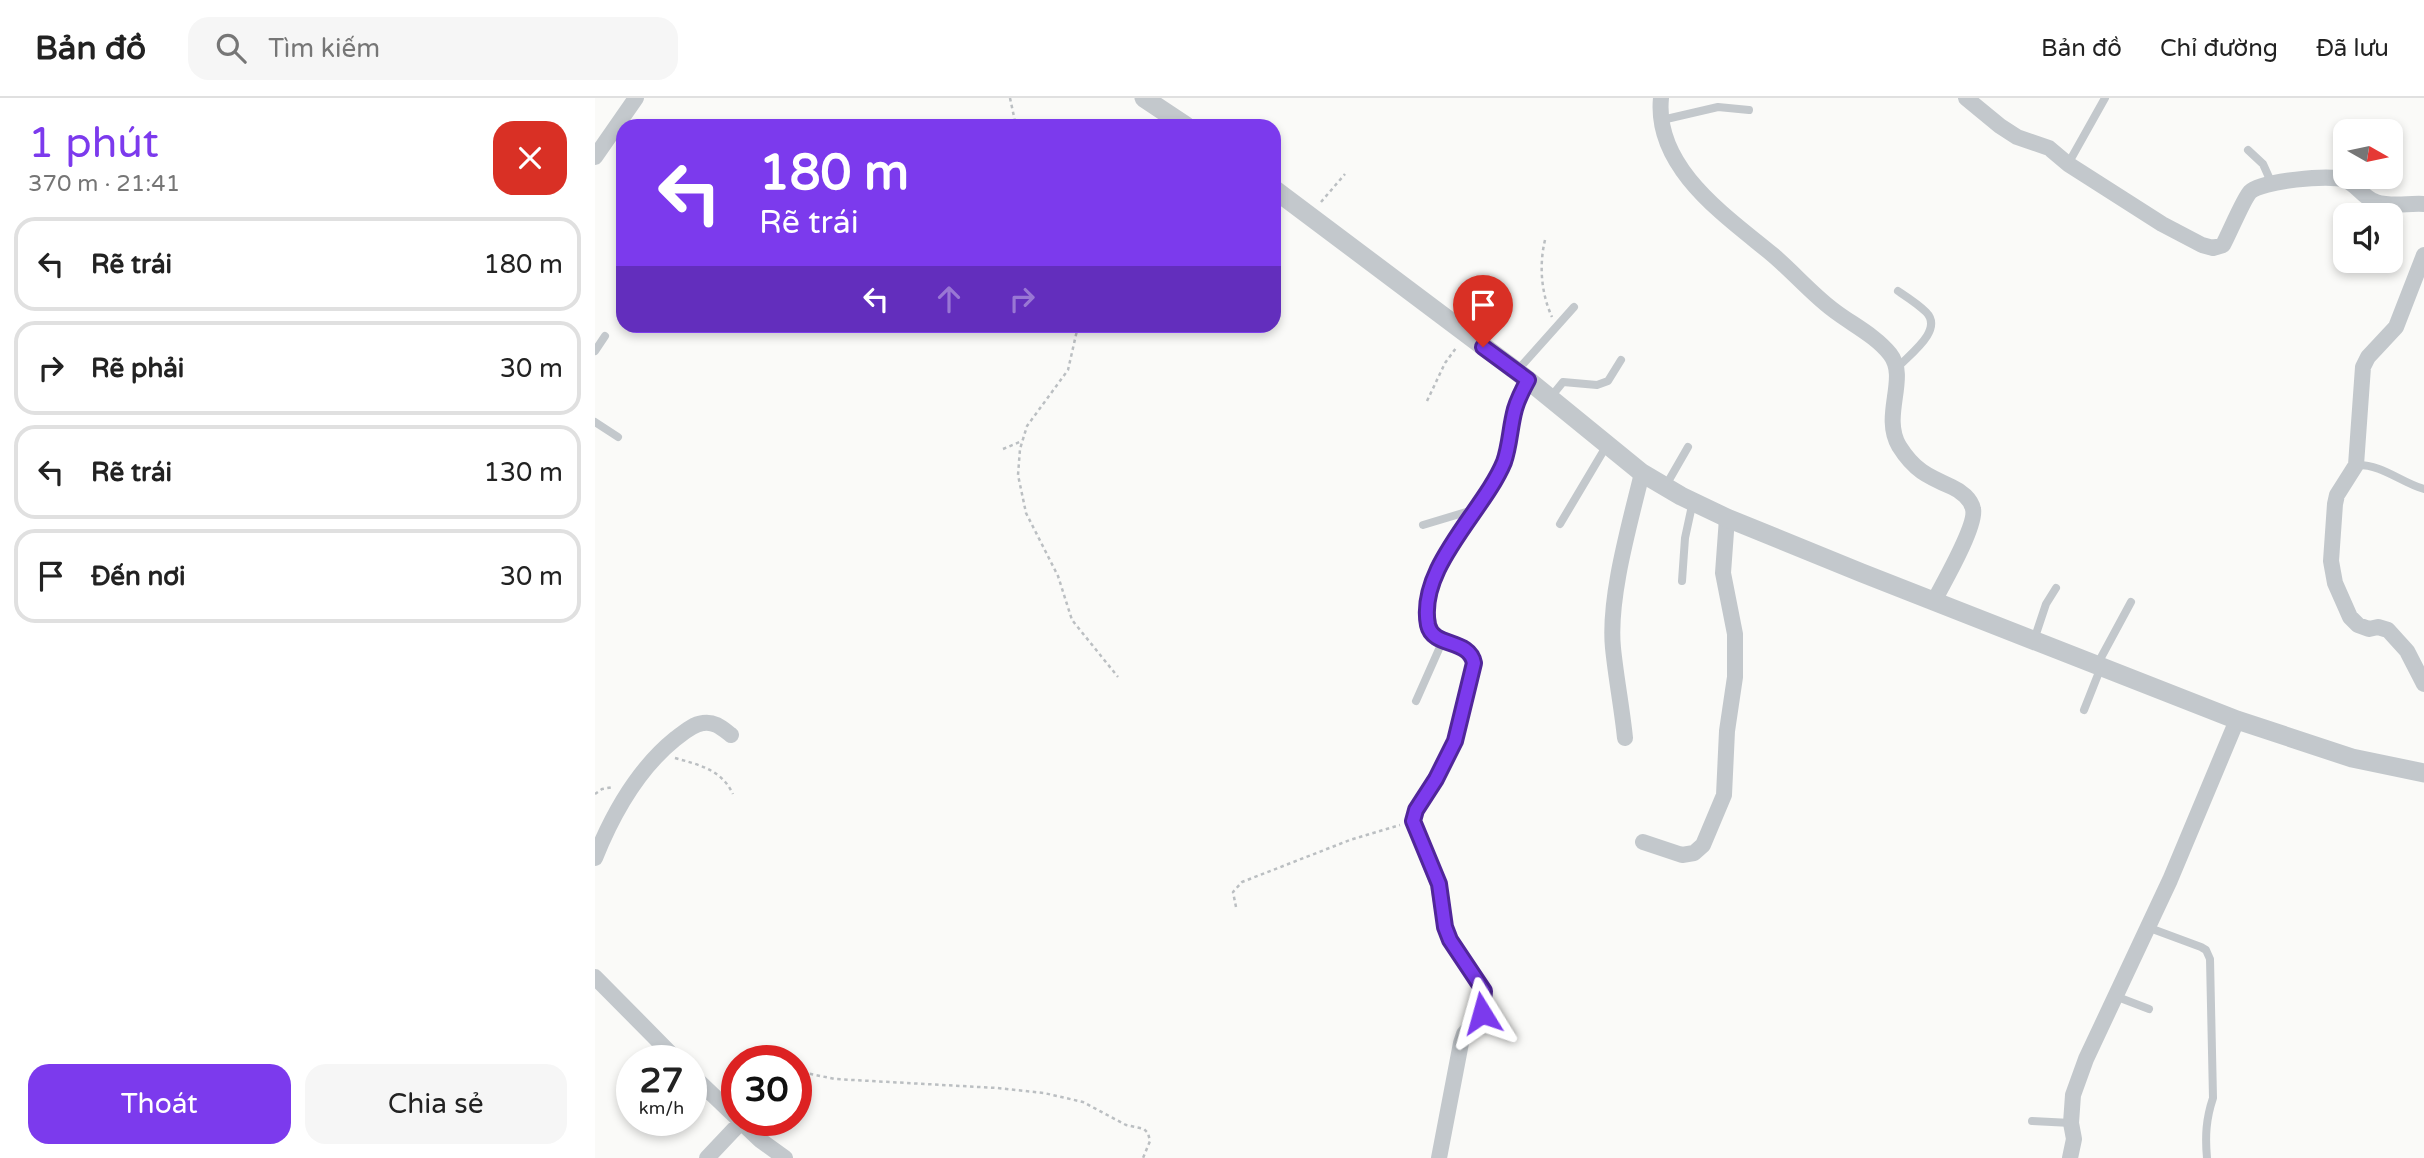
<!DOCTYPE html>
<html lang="vi">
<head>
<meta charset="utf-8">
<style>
	body { margin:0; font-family:"Varela Round",sans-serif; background:#f6f6f6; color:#222; height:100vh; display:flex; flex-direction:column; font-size:26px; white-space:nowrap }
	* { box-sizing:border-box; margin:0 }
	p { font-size:23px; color:#767676 }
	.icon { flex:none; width:38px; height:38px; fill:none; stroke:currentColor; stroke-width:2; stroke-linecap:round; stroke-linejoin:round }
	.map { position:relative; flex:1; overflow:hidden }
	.details { display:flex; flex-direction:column; background:#fff; width:595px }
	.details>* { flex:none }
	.hud { position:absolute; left:21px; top:21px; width:665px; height:214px; border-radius:21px; box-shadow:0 4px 10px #0003; background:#7c3aed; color:#fff; overflow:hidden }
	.needle { width:46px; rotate:99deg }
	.tools { position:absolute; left:1738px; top:21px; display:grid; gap:14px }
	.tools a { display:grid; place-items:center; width:70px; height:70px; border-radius:14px; background:#fff; box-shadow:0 4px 10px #0003; font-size:35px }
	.speed { position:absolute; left:21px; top:947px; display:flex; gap:14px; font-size:35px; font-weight:700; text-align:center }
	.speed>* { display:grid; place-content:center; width:91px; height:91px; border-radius:50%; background:#fff; box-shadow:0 4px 10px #0003; line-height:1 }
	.speed small { font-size:18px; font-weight:400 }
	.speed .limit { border:10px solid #d22; background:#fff; color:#111 }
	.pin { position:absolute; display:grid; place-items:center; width:60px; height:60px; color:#fff; margin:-72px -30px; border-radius:50% 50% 50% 0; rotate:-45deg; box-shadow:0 0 7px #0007 }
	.pin .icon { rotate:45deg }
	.me { position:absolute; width:77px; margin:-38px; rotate:352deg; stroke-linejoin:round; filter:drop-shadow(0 0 5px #0008) }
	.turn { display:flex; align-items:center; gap:24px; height:147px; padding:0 28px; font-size:32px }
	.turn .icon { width:91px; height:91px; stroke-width:2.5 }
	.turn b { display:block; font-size:49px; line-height:60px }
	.lanes { display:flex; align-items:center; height:66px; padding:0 28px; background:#0003; justify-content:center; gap:35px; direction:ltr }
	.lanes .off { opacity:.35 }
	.round { display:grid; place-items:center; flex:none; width:74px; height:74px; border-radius:21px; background:#f6f6f6 }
	.headline { display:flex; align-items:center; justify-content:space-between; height:119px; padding:0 28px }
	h1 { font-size:42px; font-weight:600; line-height:52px; color:#7c3aed }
	.cta { display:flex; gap:14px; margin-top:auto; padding:14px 28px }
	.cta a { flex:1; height:80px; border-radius:21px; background:#7c3aed; color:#fff; font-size:28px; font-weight:600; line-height:80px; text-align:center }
	.cta a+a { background:#f6f6f6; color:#222 }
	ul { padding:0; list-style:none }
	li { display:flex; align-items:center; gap:21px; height:94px; margin:0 14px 10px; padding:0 14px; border:4px solid #e0e0e0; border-radius:21px }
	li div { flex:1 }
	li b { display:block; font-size:26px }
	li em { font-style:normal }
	header { display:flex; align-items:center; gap:42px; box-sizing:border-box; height:98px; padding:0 35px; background:#fff; border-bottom:2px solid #e0e0e0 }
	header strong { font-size:33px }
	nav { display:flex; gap:38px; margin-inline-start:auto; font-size:24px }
	.search { width:490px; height:63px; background:#f6f6f6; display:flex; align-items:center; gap:18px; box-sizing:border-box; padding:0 24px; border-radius:21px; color:#767676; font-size:26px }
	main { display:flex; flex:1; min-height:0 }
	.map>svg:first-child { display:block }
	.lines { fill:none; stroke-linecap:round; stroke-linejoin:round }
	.path { stroke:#bbbfc2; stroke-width:2.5; stroke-dasharray:3.5 3.5; stroke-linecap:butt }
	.service { stroke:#c3c8cc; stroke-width:8 }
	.minor { stroke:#c3c8cc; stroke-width:16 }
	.tertiary { stroke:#c3c8cc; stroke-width:19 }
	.route-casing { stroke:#51269a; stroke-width:18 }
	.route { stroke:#7c3aed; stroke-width:12 }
</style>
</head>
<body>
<header>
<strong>Bản đồ</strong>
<div class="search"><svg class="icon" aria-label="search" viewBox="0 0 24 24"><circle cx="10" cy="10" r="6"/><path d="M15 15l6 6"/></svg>Tìm kiếm</div>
<nav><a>Bản đồ</a><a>Chỉ đường</a><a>Đã lưu</a></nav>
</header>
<main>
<section class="details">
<div class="headline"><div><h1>1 phút</h1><p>370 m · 21:41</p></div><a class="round" style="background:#d93025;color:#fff"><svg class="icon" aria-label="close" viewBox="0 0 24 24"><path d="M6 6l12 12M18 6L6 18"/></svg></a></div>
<ul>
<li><svg class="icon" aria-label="left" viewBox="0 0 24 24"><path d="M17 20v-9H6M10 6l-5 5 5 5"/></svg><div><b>Rẽ trái</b></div><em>180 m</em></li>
<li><svg class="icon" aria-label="right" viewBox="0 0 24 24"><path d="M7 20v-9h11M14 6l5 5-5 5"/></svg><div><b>Rẽ phải</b></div><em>30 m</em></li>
<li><svg class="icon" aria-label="left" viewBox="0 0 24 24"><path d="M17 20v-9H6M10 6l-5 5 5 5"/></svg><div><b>Rẽ trái</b></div><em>130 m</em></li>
<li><svg class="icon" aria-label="arrive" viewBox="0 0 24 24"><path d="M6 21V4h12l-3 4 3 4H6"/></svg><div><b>Đến nơi</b></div><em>30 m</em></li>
</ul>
<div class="cta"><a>Thoát</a><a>Chia sẻ</a></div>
</section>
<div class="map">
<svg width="1829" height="1060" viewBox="0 0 1829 1060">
	<rect width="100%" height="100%" fill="#fafaf8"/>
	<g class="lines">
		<path class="path" d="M415,0L421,28
			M726,104L750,76
			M950,142C944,167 946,195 957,219
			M483,228L473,272L432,328L425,351L423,377L431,415L463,478L477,522L523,579
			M832,303L850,265L861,250
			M408,351L427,343
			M80,660C104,667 126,671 138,696
			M0,696L7,691L18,689
			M641,809L638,794L647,784L755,742L805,727
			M201,973L240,981L402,990L449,995L488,1004L531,1027L549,1031L553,1035L555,1043L548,1060"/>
		<path class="service" d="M1067,22L1123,9L1154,12
			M1653,52L1668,66L1677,86
			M1473,66L1510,0
			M0,253L10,238
			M1303,269C1315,256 1349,232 1331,214C1323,206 1312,199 1303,193
			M921,274L979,209
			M955,300L968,284L1002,287L1013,283L1026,262
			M0,324L23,339
			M1761,367C1787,366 1805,384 1829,391
			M1070,389L1093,349
			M965,426L1012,347
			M828,427L878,412
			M1087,483L1090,440L1098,403
			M1439,542L1451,506L1461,490
			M1502,567L1536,504
			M821,603L848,542
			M1489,612L1506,569
			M1552,829L1606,849L1611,852L1615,861L1618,1000C1611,1021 1610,1038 1612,1060
			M1520,898L1554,911
			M1437,1023L1476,1025"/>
		<path class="minor" d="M1066,0C1059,70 1131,118 1178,157C1198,174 1216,195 1237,211C1256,226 1280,237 1295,256C1314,280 1286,317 1304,348C1319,372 1332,378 1357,389C1366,393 1376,401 1378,411C1382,427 1348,486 1339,503
			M1371,0L1405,28L1422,39L1454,50L1473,66L1567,126L1607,147L1618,150L1628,147C1634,136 1649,100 1655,94C1665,83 1736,76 1750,82C1763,87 1768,100 1781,104C1796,109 1813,105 1829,106
			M0,59L41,0
			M1829,157L1801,229L1773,259L1768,269L1761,367L1742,397L1740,406L1736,463L1740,485L1755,519L1763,527L1774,531L1783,529L1793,532L1812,553L1829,586
			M1030,640C1027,610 1021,580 1018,550C1013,500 1035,425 1047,375
			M1048,744L1087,757L1099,755L1108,747L1129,697L1132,633L1140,579V536L1128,475L1132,420
			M0,760C18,715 43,671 80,641C88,635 98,626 108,625C120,623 128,631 136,637
			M0,879L82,962
			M96,976L142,1020
			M144,1022L165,1042L190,1060
			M112,1060L146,1024
			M844,1060L866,945L869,936L887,915L889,893L855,842L850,829L843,786L818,723L821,712L841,681L860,643L879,565C875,540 839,550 834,526C822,470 889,413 909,364C915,347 915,329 920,311C923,301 928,291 933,282
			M1475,1060L1479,1041L1476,1025L1478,997L1491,961L1575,782L1642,622"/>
		<path class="tertiary" d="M549,0L591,28
			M679,91L933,282L1047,375L1086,398L1132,420L1267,475L1642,622L1757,660L1829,675"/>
	</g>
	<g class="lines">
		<defs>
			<path id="route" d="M887,915L889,893L855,842L850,829L844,786L818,723L821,712L841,681L860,643L879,565C874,540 838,550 833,527C822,470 889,413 909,364C915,347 915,329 920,311C923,301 928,291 933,282L888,249"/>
		</defs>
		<use href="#route" class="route-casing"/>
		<use href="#route" class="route"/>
	</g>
</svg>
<div class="tools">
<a><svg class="needle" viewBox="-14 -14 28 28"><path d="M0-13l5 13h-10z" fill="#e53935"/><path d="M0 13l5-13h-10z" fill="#767676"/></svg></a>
<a><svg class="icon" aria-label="sound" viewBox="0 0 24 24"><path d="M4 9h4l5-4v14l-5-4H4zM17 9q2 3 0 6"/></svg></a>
</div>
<div class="speed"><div>27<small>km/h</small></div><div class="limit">30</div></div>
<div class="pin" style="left:888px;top:249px;background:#d93025"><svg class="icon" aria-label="arrive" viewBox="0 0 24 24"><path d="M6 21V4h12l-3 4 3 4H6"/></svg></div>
<svg class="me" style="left:887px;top:915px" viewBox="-20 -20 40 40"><path d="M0-17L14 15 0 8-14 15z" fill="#7c3aed" stroke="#fff" stroke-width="4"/></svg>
<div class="hud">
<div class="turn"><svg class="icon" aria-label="left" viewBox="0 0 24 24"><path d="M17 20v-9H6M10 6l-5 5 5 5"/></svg><div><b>180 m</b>Rẽ trái</div></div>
<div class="lanes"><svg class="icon" aria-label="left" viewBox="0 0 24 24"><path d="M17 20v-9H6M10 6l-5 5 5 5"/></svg><svg class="icon off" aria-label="ahead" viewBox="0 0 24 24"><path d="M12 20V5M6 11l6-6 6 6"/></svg><svg class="icon off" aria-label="right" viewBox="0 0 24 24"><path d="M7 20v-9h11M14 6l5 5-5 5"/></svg></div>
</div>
</div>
</main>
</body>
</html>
